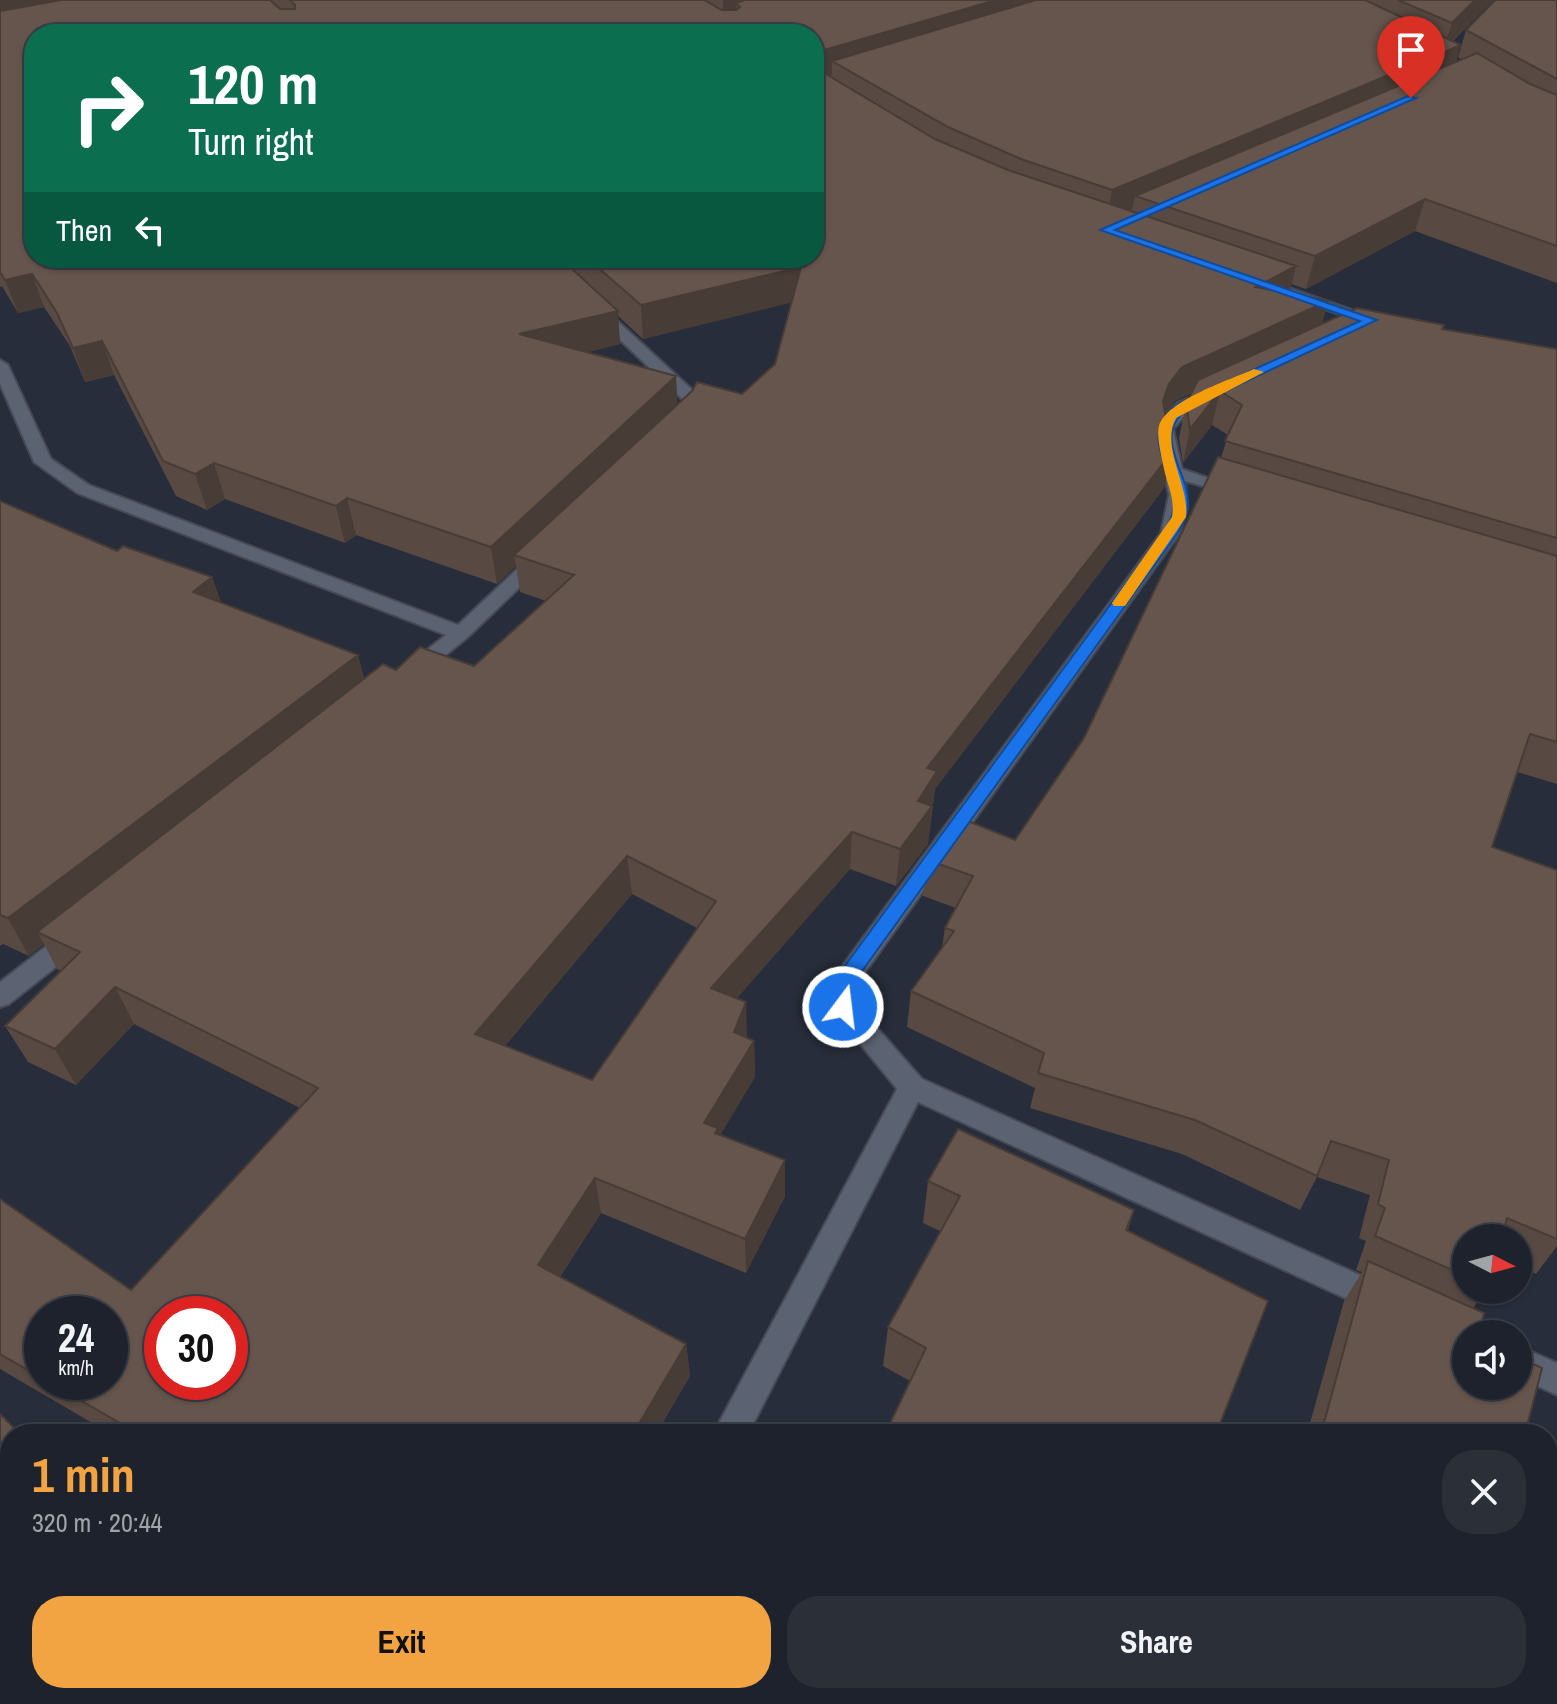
<!DOCTYPE html>
<html lang="en">
<head>
<meta charset="utf-8">
<style>
	body { margin:0; font-family:"Archivo Narrow",sans-serif; background:#2a2f38; color:#f1f3f6; height:100vh; display:flex; flex-direction:column; font-size:30px; white-space:nowrap }
	* { box-sizing:border-box; margin:0 }
	p { font-size:26px; color:#a0a4a9 }
	.icon { flex:none; width:44px; height:44px; fill:none; stroke:currentColor; stroke-width:2; stroke-linecap:round; stroke-linejoin:round }
	.map { position:relative; flex:1; overflow:hidden }
	.drawer { position:absolute; left:0px; top:1424px; width:1558px; height:280px; display:flex; flex-direction:column; background:#1d222c; border-radius:32px 32px 0 0; box-shadow:0 2px 6px #0004,0 0 0 2px #3b3f48 }
	.drawer>* { flex:none }
	.banner { position:absolute; left:24px; top:24px; width:800px; height:244px; border-radius:32px; box-shadow:0 2px 6px #0004,0 0 0 2px #3b3f48; background:#0b6e4f; color:#fff; overflow:hidden }
	.needle { width:52px; rotate:96deg }
	.tools { position:absolute; left:1452px; top:1224px; display:grid; gap:16px }
	.tools a { display:grid; place-items:center; width:80px; height:80px; border-radius:50%; background:#1d222c; box-shadow:0 2px 6px #0004,0 0 0 2px #3b3f48; font-size:40px }
	.speed { position:absolute; left:24px; top:1296px; display:flex; gap:16px; font-size:40px; font-weight:700; text-align:center }
	.speed>* { display:grid; place-content:center; width:104px; height:104px; border-radius:50%; background:#1d222c; box-shadow:0 2px 6px #0004,0 0 0 2px #3b3f48; line-height:1 }
	.speed small { font-size:20px; font-weight:400 }
	.speed .limit { border:12px solid #d22; background:#fff; color:#111 }
	.pin { position:absolute; display:grid; place-items:center; width:68px; height:68px; color:#fff; margin:-82px -34px; border-radius:50% 50% 50% 0; rotate:-45deg; box-shadow:0 0 8px #0007 }
	.pin .icon { rotate:45deg }
	.me { position:absolute; width:88px; margin:-44px; rotate:15deg; stroke-linejoin:round; filter:drop-shadow(0 0 6px #0008) }
	.turn { display:flex; align-items:center; gap:28px; height:168px; padding:0 32px; font-size:36px }
	.turn .icon { width:104px; height:104px; stroke-width:2.5 }
	.turn b { display:block; font-size:56px; line-height:68px }
	.then { display:flex; align-items:center; height:76px; padding:0 32px; background:#0003; gap:16px; font-size:30px }
	.round { display:grid; place-items:center; flex:none; width:84px; height:84px; border-radius:32px; background:#2a2f38 }
	.overview { display:flex; align-items:center; justify-content:space-between; height:136px; padding:0 32px }
	h1 { font-size:48px; font-weight:800; line-height:60px; color:#f3a442 }
	.button { display:flex; gap:16px; margin-top:auto; padding:16px 32px }
	.button a { flex:1; height:92px; border-radius:32px; background:#f3a442; color:#111; font-size:32px; font-weight:800; line-height:92px; text-align:center }
	.button a+a { background:#2a2f38; color:#f1f3f6 }
	.map>svg:first-child { display:block }
	.lines { fill:none; stroke-linecap:round; stroke-linejoin:round }
	.minor-casing { stroke:#444954; stroke-width:4 }
	.minor { fill:#5b6271; fill-rule:evenodd }
	.wall { fill:#584942; fill-rule:evenodd }
	.shaded-wall { fill:#473c36 }
	.building { fill:#66554d; stroke:#473c36; stroke-width:2; fill-rule:evenodd }
	.route { fill:#1a73e8; stroke:#114b97; stroke-width:2 }
	.slow { fill:#f59e0b }
</style>
</head>
<body>
<div class="map">
<svg width="1557" height="1704" viewBox="0 0 1557 1704">
	<rect width="100%" height="100%" fill="#272d3a"/>
	<g class="lines">
		<defs>
			<path id="minor" d="M1256,280H1266L1386,322L1372,325L1256,286Z
				M590,305H600L700,397L702,401L690,426H678L675,422L685,402L590,311Z
				M0,360L8,365L51,459L89,485L458,625L534,553L541,551L551,557L468,637L420,676H406L402,671L406,666L446,635L77,493L34,462L0,384Z
				M1214,387L1222,392L1220,396L1189,411L1173,429L1182,469L1246,491L1237,496L1185,481L1187,508L1179,534L863,975L857,1005L922,1079L1391,1289L1396,1299L1391,1309L1380,1314L1369,1309L918,1102L748,1434H713L897,1089L830,1007L838,972L1161,533L1169,495L1155,428L1177,403Z
				M76,927L85,930L89,937L85,944L9,1004L0,1007V982L67,930Z
				M1518,1346L1557,1363V1395L1518,1377Z
				M573,1694H612L608,1704H569Z"/>
		</defs>
		<use href="#minor" class="minor-casing"/>
		<use href="#minor" class="minor"/>
	</g>
	<path class="wall" d="M0,0H1493L1453,41L1456,62L1462,60L1458,57L1466,30L1557,0V283L1415,231L1306,289L1291,284L1289,293L1328,301L1322,324L1442,329L1557,349V784L1517,772L1492,847L1557,870V1246L1536,1274L1518,1266V1238H1466V1290H1486L1473,1308L1466,1334L1525,1434H1307L1344,1301L1362,1272L1356,1270L1366,1241L1359,1238L1370,1195L1317,1177L1300,1210L1182,1154L1030,1108L1035,1088L907,1027L911,991L942,947L945,928L956,908L923,896L927,860L1015,840L1084,738L1221,458L1228,435L1212,425L1183,463L1179,438L1186,404L1191,393L1175,401L1165,414L1164,488L935,789L928,844L896,886L850,869L737,998L746,1038L754,1041L755,1077L720,1135L785,1160V1196L746,1273L601,1213L560,1277L686,1344L690,1376L656,1434H111L0,1369V1199L131,1290L300,1108L134,1024L76,1085L28,1062L5,1026L61,971L57,969L44,944L29,956L3,944L0,946V501L117,551L212,577L221,603L358,655L364,679L396,670L474,666L546,601L520,592L516,566L497,584L356,535L345,543L225,499L207,510L176,496L114,375L85,382L70,346L44,307L18,313L2,286L0,287ZM814,34V258H34ZM792,302L775,364L742,394L678,405L588,352L620,344L618,316L643,339ZM632,894L697,928L592,1080L505,1046ZM42,1314L110,1382H42Z
		M928,1181L1134,1210L1128,1230L910,1381L883,1366L888,1327L940,1231L923,1223Z
		M947,1694H1149L1146,1704H964Z
		M1175,1694H1548L1557,1704H1193Z"/>
	<path class="shaded-wall" d="M0,0H172L0,28Z
		M723,0H784L736,3L737,17L723,22Z
		M996,0H1083L832,61V75L814,80V53Z
		M1475,0H1493L1443,50L1452,23Z
		M1461,45L1453,73L1135,196L1132,210L1107,221L1112,190Z
		M1425,199L1415,231L1306,289L1315,256Z
		M1296,266L1288,299L1256,287Z
		M801,267V300L643,339L641,305Z
		M32,274L44,307L18,313L5,280Z
		M1328,301L1319,334L1175,401L1161,418L1163,401L1169,384L1182,367Z
		M618,311L620,344L524,368L519,334Z
		M102,341L114,375L85,382L73,348Z
		M676,376L678,411L514,555L516,566L497,584L491,547Z
		M1220,391L1212,425L1183,463L1190,429Z
		M1172,452L1164,488L935,789L928,844L896,886L900,849L918,801L927,768Z
		M214,463L225,499L207,510L195,474Z
		M347,498L356,535L345,543L336,506Z
		M212,577L225,614L193,592Z
		M358,655L368,692L37,932L44,944L29,956L8,918Z
		M852,832L850,869L713,1025L711,988Z
		M627,856L632,894L484,1071L475,1034Z
		M115,987L134,1024L76,1085L55,1049Z
		M746,1002L747,1038L734,1032Z
		M754,1041L755,1077L718,1139L704,1123Z
		M785,1160V1196L746,1273L745,1239Z
		M595,1178L601,1213L546,1298L538,1265Z
		M686,1344L690,1376L656,1434H633Z
		M307,1694H337L340,1699L336,1704H299Z"/>
	<path class="building" d="M61,0H270L280,9H295V5L290,0H704L722,10H736L740,7L736,3L745,0H996L814,53V34H34V258H560L618,311L519,334L676,376L491,547L347,498L336,506L214,463L195,474L163,461L102,341L73,348L57,313L32,274L5,280L0,272V11Z
		M1036,0H1365L1461,45L1112,190L1021,159L948,127L832,61Z
		M1398,0H1475L1452,23Z
		M1495,0H1557V79L1466,30Z
		M1477,53L1530,84L1557,95V246L1425,199L1315,256L1135,196Z
		M814,67L935,139L1008,170L1296,266L1256,287L1328,301L1182,367L1169,384L1163,401L1172,452L927,768L937,771L918,801L932,806L900,849L852,832L711,988L746,1002L734,1032L754,1041L704,1123L718,1128L715,1133L785,1160L745,1239L595,1178L538,1265L686,1344L633,1434H139L49,1382H110V1314H42V1378L0,1354V1199L131,1290L318,1088L115,987L55,1049L5,1026L80,952L37,932L383,664L396,670L420,647L474,666L574,575L514,555L692,391L697,382L742,394L775,364L801,267L641,305L587,258H814ZM627,856L716,901L592,1080L475,1034ZM162,1314H230V1382H162Z
		M1357,308L1444,325L1442,329L1557,349V538L1225,441L1242,405L1220,391L1190,429L1186,404L1198,380Z
		M1218,457L1557,556V742L1530,734L1492,847L1557,870V1239L1507,1218L1502,1238H1466V1276L1375,1236L1385,1208L1378,1204L1389,1160L1331,1141L1317,1176L1195,1120L1038,1073L1044,1053L911,991L954,931L945,928L973,876L927,860L958,817L1015,840L1084,738Z
		M0,501L117,551L123,546L212,577L193,592L358,655L8,918L0,915Z
		M958,1129L1134,1210L1126,1230L1268,1301L1216,1434H885L926,1348L888,1327L960,1196L928,1181Z
		M1368,1261L1484,1313L1479,1334H1466V1386H1518V1357L1542,1368L1525,1434H1321Z
		M0,1414L20,1434H10V1694H307L299,1704H0Z
		M1548,1465L1557,1469V1704H1268L1249,1694H1548Z
		M702,1694H841L856,1704H697Z
		M1006,1694H1149L1146,1704H1024Z"/>
	<path class="route" d="M1408,96L1416,98L1115,230L1377,320L1187,409C1151,439 1189,470 1188,504C1188,515 1183,524 1177,534L860,974L850,1013H836L833,1007L844,967L1163,533C1169,524 1174,515 1174,503C1175,465 1136,438 1178,404L1360,321L1100,230Z"/>
	<path class="slow" d="M1254,369L1264,372L1176,418C1160,447 1190,486 1186,517L1125,606H1114L1112,603L1172,517C1175,498 1168,487 1164,469C1162,458 1156,436 1159,426C1167,400 1230,380 1254,369Z"/>
</svg>
<div class="tools">
<a><svg class="needle" viewBox="-14 -14 28 28"><path d="M0-13l5 13h-10z" fill="#e53935"/><path d="M0 13l5-13h-10z" fill="#a0a4a9"/></svg></a>
<a><svg class="icon" aria-label="sound" viewBox="0 0 24 24"><path d="M4 9h4l5-4v14l-5-4H4zM17 9q2 3 0 6"/></svg></a>
</div>
<div class="speed"><div>24<small>km/h</small></div><div class="limit">30</div></div>
<div class="pin" style="left:1411px;top:98px;background:#d93025"><svg class="icon" aria-label="arrive" viewBox="0 0 24 24"><path d="M6 21V4h12l-3 4 3 4H6"/></svg></div>
<svg class="me" style="left:843px;top:1007px" viewBox="-20 -20 40 40"><circle r="17" fill="#1a73e8" stroke="#fff" stroke-width="3"/><path d="M0-11L8 9 0 5-8 9z" fill="#fff"/></svg>
<div class="banner">
<div class="turn"><svg class="icon" aria-label="right" viewBox="0 0 24 24"><path d="M7 20v-9h11M14 6l5 5-5 5"/></svg><div><b>120 m</b>Turn right</div></div>
<div class="then">Then<svg class="icon" aria-label="left" viewBox="0 0 24 24"><path d="M17 20v-9H6M10 6l-5 5 5 5"/></svg></div>
</div>
<section class="drawer">
<div class="overview"><div><h1>1 min</h1><p>320 m · 20:44</p></div><a class="round"><svg class="icon" aria-label="close" viewBox="0 0 24 24"><path d="M6 6l12 12M18 6L6 18"/></svg></a></div>
<div class="button"><a>Exit</a><a>Share</a></div>
</section>
</div>
</body>
</html>
